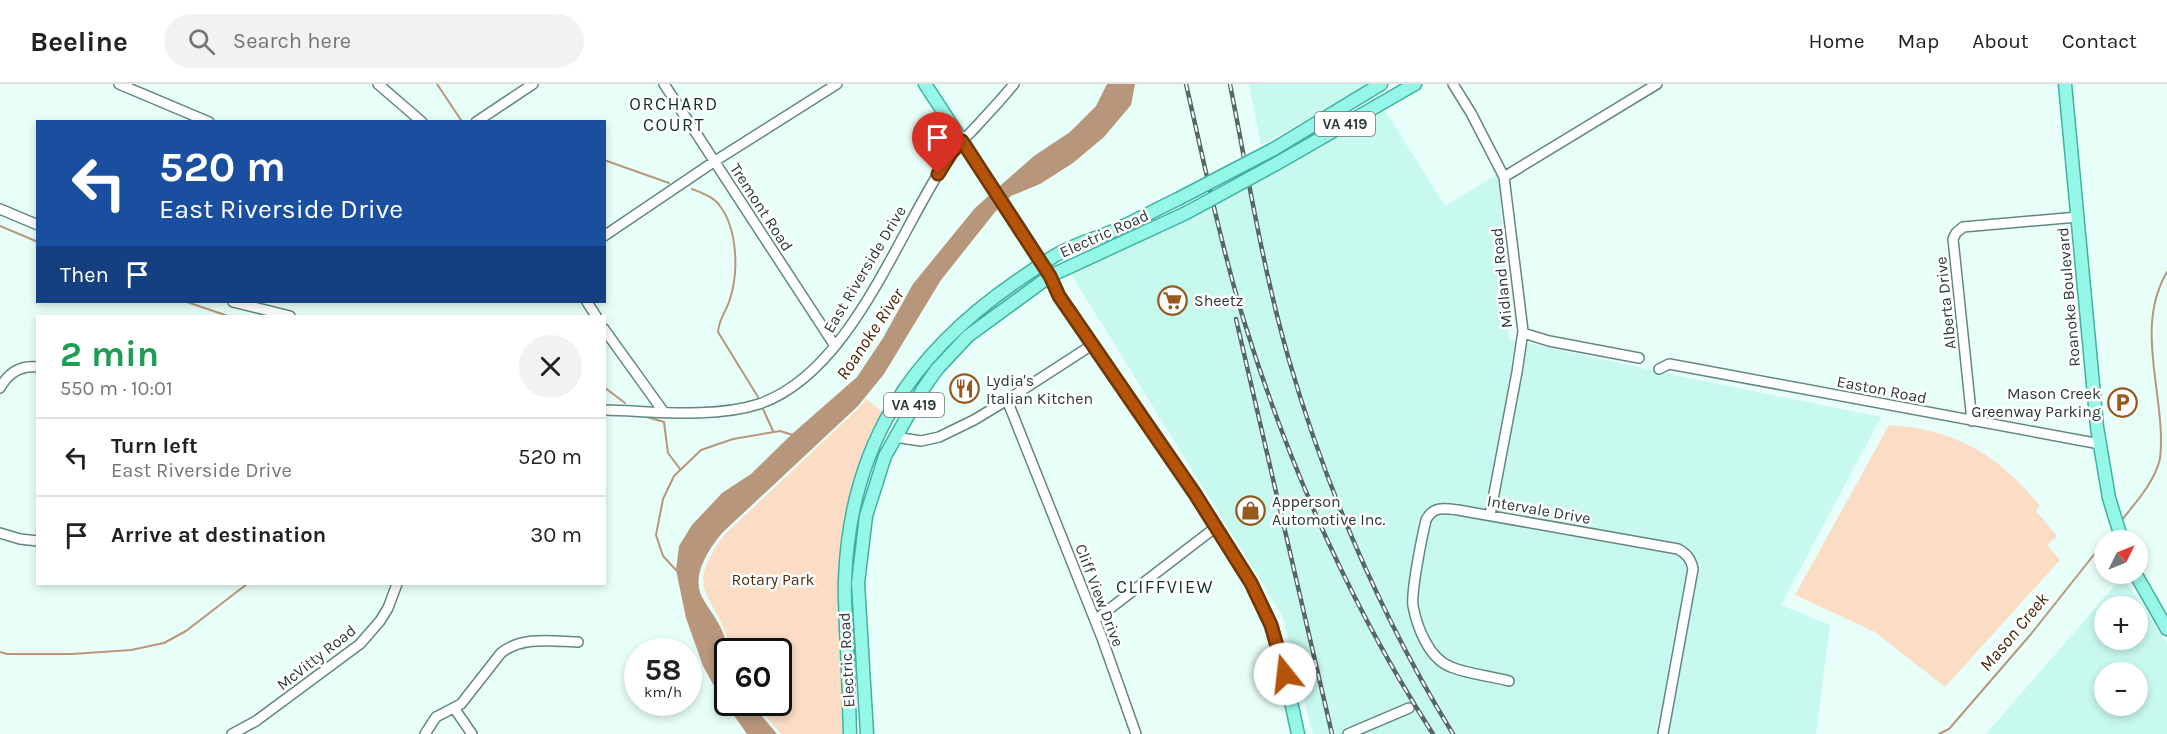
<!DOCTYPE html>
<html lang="en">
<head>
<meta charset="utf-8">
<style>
	body { margin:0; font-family:Karla,sans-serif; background:#f2f2f2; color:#222; height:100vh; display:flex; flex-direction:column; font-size:22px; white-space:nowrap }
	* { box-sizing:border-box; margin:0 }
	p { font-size:20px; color:#767676 }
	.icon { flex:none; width:33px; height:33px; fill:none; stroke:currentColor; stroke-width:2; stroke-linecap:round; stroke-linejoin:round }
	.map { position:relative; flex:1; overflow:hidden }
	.sheet { position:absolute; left:36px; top:231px; width:570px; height:270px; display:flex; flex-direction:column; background:#fff; border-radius:0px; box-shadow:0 3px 9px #0003 }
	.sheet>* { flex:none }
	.banner { position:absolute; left:36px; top:36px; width:570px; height:183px; border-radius:0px; box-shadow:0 3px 9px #0003; background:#1a4fa0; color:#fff; overflow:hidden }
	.needle { width:39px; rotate:47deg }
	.fabs { position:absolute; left:2094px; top:446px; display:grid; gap:12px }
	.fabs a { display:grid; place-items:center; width:54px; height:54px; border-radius:50%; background:#fff; box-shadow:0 3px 9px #0003; font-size:30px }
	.speed { position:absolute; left:624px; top:554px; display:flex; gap:12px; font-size:30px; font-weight:700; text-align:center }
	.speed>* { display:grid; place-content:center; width:78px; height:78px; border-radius:50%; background:#fff; box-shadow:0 3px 9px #0003; line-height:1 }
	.speed small { font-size:15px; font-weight:400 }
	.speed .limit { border:3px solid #111; border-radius:9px; background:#fff; color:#111 }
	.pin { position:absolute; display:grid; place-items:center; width:51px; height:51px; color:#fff; margin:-62px -26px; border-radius:50% 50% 50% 0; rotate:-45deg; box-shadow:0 0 6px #0007 }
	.pin .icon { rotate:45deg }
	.me { position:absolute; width:66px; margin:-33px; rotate:344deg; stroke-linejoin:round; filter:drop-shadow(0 0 4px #0008) }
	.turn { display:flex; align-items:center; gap:21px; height:126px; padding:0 24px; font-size:27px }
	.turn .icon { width:78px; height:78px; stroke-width:2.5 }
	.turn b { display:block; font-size:42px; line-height:51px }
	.then { display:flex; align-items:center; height:57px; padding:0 24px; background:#0003; gap:12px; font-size:22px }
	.round { display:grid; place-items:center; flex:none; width:63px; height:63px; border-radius:32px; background:#f2f2f2 }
	.summary { display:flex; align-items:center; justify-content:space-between; height:102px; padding:0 24px }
	h1 { font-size:36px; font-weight:700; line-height:45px; color:#1e9e55 }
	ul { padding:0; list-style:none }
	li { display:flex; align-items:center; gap:18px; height:78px; padding:0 24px; border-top:2px solid #e0e0e0 }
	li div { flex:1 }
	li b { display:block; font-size:22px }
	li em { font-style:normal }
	header { display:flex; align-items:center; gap:36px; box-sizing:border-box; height:84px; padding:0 30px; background:#fff; border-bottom:2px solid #e0e0e0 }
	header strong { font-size:28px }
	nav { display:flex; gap:33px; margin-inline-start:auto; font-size:21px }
	.search { width:420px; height:54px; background:#f2f2f2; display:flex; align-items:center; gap:15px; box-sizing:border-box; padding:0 21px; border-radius:33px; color:#767676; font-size:22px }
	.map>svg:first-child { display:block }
	.built { fill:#c8f9ee; fill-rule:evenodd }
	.green { fill:#fbdcc5 }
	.water { fill:#b7967c }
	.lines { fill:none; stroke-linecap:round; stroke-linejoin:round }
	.stream { stroke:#b7967c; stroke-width:2 }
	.minor-casing { stroke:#638780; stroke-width:12 }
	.major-casing { stroke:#42b1a0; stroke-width:15 }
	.minor { stroke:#fff; stroke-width:9 }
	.major { stroke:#95f7e8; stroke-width:12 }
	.rail-casing { stroke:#576864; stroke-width:4.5 }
	.rail { stroke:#fff; stroke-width:2; stroke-dasharray:7; stroke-linecap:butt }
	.major-bridge-casing { stroke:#42b1a0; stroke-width:15; stroke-linecap:butt }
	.major-bridge { stroke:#95f7e8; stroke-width:12 }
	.route-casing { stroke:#753606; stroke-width:15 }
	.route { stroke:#b45309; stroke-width:10 }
	.labels { text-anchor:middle; stroke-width:5; stroke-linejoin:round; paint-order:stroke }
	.shield { fill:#fff; stroke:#6b7573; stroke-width:1.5 }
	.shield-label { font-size:15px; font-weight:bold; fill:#2b3a37 }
	.street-label { font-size:16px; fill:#2b3a37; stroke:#fff }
	.poi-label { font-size:16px; fill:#2b3a37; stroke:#fff; text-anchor:start }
	.park-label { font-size:16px; fill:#502e0e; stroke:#fff }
	.neighbourhood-label { font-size:18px; letter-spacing:1.5px; fill:#0d302a; stroke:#fff }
	.water-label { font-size:18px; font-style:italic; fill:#472504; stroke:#fff }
</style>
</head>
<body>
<header>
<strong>Beeline</strong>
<div class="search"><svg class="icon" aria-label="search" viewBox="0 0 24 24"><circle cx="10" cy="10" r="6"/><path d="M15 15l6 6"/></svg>Search here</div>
<nav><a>Home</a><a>Map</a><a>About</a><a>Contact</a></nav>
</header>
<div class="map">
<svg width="2167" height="650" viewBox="0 0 2167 650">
	<rect width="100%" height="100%" fill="#e8fff9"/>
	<path class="built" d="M1249,0H1371L1261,61Z
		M1381,20L1445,122L1499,89L1509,255L1679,292L1881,333L1781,521L1830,541L1816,650H1313L1282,531L1069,187L1263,95Z
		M2123,492L2167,560V650H1986ZM2104,522H2138V555H2104ZM2104,588H2138V621H2104Z"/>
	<path class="green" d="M866,315L883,328L869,357L851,409L841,468L840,522L843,650H781L754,618H778V567H730C721,510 678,513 724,451L860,323Z
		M1889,341C1955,345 1999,371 2040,422L2036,427L2057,452L2047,461L2060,476L1945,603L1875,548L1795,511Z"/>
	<path class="water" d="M1107,0H1135L1131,21L1104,53L1073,79L1040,100L1011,112L995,128L941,196L884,290L858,322L722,449C709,465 691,491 702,513C710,528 722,540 726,558C731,576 728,599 728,618H750L777,650H747L718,609L703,582L686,534L676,486L679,462L692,441L722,409L751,390L792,350L857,293L883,254L913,200L975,124L1034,72L1070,48L1096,22Z"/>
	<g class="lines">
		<path class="stream" d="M437,0L461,36L464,38
			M604,76L669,99
			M692,105C702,109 714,113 720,122C738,146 739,190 729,218C725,229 719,235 718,248L758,313
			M0,142L38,158
			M187,218L228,232
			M604,303L625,319
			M763,325L773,347
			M643,332L664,338L668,369L680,385
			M2121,437C2136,418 2154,399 2160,375C2167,314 2133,245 2167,188
			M2106,456L2114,446
			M679,487L676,486L663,472L656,451L663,415L674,392L701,366L733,355L780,347L793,351
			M0,568L7,570H72L131,566L164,559L186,547L247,500
			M1939,650L1949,645L2031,550L2104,458"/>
		<defs>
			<path id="minor" d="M119,0L209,38
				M378,0L422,38
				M664,0L835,262
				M1453,0L1471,29L1504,93L1523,247L1517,288L1490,431
				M476,38L533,0
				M1504,93L1657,0
				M0,125L38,141
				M604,152L715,77L837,0
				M233,218L290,232
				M587,218L596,232
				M604,245L663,327
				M1523,249L1549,257L1639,274
				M1659,285L1669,280L1691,284L2100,360
				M0,304C8,289 20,281 38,283
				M1007,316L1102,554L1136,650
				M604,326C653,327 712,335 759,320C852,288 898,147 950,71C956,62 964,55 972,47C986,32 1001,16 1014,0
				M1972,337L1953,155L1956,149L1963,143L2078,133
				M895,353L921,357L939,353L974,336L1007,316L1092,261
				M0,449L20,455L38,457
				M1095,536L1216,443
				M1509,597C1490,592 1468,590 1451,583C1429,575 1417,543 1413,522C1411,507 1422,453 1426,436C1433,422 1444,424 1458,426L1678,465C1687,470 1691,475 1693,485L1663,650
				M454,624L472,650
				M232,650L256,637L360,560L380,537L388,524L397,500
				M425,650L436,633L461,620L501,569C522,552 552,557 578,558
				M1348,650L1409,624"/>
			<path id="major" d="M925,0L1050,192L1059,212L1195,410L1251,499L1271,541L1285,590L1298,650
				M2065,0L2097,343L2109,414L2122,456
				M1272,66L1381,0
				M1276,80L1415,0
				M2135,489L2167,545
				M850,650C849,615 848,580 846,545C846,529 844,512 845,495C850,363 909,271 1017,197C1030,188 1044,178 1058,170C1075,160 1095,155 1113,147C1135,137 1157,125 1178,115
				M867,650L858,499L866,432L885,372L923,305L937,285L968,252L1050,192L1186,129"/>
		</defs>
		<use href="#minor" class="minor-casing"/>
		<use href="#major" class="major-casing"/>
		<use href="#minor" class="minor"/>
		<use href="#major" class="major"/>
		<defs>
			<path id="rail" d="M1186,0C1204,78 1220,157 1243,234C1288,380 1350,521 1433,650
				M1230,0C1248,92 1263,186 1289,276C1327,407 1382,534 1453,650
				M1236,235L1332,650"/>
		</defs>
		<use href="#rail" class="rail-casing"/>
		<use href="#rail" class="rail"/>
		<defs>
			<path id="major-bridge" d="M1178,115L1272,66
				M1186,129L1276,80"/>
		</defs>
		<use href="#major-bridge" class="major-bridge-casing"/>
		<use href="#major-bridge" class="major-bridge"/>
	</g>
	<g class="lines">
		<defs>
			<path id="route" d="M938,90L951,69L962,57L1050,192L1059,212L1195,410L1251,499L1271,541L1285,590"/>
		</defs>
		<use href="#route" class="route-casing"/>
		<use href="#route" class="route"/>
	</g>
	<defs>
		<symbol id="supermarket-ring" viewBox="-11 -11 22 22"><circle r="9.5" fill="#fff" stroke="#97591e" stroke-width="1.5"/><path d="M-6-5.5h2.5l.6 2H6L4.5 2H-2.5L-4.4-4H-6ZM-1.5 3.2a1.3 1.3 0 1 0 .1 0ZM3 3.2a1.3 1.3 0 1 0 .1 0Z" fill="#97591e"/></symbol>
		<symbol id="restaurant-ring" viewBox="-11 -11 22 22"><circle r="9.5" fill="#fff" stroke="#97591e" stroke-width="1.5"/><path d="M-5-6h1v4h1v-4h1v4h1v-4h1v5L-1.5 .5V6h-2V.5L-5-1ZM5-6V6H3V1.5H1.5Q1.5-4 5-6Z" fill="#97591e"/></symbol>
		<symbol id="parking-ring" viewBox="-11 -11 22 22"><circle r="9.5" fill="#fff" stroke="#97591e" stroke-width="1.5"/><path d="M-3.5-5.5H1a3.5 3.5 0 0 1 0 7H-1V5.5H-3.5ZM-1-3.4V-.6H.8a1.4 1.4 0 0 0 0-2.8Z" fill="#97591e"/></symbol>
		<symbol id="shop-ring" viewBox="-11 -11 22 22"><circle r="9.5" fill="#fff" stroke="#97591e" stroke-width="1.5"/><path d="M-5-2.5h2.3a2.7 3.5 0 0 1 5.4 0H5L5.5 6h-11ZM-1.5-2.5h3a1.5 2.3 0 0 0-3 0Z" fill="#97591e"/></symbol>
	</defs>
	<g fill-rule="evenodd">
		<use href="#supermarket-ring" x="1156" y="200" width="33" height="33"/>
		<use href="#restaurant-ring" x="948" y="288" width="33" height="33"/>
		<use href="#parking-ring" x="2106" y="302" width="33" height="33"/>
		<use href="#shop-ring" x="1234" y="410" width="33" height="33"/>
	</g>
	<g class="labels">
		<g class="shield">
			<rect x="1315" y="28" width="60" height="24" rx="4.5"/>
			<rect x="884" y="309" width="60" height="24" rx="4.5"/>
		</g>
		<g class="shield-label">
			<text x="1345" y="45">VA 419</text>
			<text x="914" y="326">VA 419</text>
		</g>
		<g class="street-label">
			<text transform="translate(762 123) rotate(57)" y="6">Tremont Road</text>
			<text transform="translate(1104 149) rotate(-24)" y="6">Electric Road</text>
			<text transform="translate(864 185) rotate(-59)" y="6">East Riverside Drive</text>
			<text transform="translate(1501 194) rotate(-96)" y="6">Midland Road</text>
			<text transform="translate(2068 213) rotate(-95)" y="6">Roanoke Boulevard</text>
			<text transform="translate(1945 219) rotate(-96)" y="6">Alberta Drive</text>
			<text transform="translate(1882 305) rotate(11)" y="6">Easton Road</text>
			<text transform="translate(1539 425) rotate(10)" y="6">Intervale Drive</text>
			<text transform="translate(1100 511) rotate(69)" y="6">Cliff View Drive</text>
			<text transform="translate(316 573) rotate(-38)" y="6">McVitty Road</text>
			<text transform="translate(846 576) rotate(-93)" y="6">Electric Road</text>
		</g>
		<g class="poi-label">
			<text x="1194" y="222">Sheetz</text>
			<text x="986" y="302">Lydia's<tspan x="986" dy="18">Italian Kitchen</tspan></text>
			<text x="2101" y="315" text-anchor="end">Mason Creek<tspan x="2101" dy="18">Greenway Parking</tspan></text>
			<text x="1272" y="423">Apperson<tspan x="1272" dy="18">Automotive Inc.</tspan></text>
		</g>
		<g class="park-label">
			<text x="773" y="501">Rotary Park</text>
		</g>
		<g class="neighbourhood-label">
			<text x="674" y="26">ORCHARD<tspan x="674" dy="21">COURT</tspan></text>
			<text x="1165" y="509">CLIFFVIEW</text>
		</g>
		<g class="water-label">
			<text transform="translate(870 250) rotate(-56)" y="6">Roanoke River</text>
			<text transform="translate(2014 548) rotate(-50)" y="6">Mason Creek</text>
		</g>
	</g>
</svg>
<div class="fabs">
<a><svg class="needle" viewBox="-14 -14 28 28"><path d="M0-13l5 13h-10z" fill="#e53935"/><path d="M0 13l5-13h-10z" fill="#767676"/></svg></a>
<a>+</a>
<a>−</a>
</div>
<div class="speed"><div>58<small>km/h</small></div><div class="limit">60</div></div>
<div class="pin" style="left:938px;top:90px;background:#d93025"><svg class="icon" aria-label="arrive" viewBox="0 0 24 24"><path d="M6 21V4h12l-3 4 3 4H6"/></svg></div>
<svg class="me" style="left:1285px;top:590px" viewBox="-20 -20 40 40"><circle r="19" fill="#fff"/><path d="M0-13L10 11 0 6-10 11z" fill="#b45309"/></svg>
<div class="banner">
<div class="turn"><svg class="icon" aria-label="left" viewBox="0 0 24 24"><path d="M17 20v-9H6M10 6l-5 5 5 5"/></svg><div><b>520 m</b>East Riverside Drive</div></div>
<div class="then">Then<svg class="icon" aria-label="arrive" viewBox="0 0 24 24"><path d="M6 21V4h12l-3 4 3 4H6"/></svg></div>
</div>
<section class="sheet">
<div class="summary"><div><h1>2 min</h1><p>550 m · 10:01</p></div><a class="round"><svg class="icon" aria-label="close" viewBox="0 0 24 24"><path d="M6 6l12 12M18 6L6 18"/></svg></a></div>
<ul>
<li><svg class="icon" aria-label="left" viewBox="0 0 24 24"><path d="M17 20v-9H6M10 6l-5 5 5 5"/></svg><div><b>Turn left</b><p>East Riverside Drive</p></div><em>520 m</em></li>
<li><svg class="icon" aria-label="arrive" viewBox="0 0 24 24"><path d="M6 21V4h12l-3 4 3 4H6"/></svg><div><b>Arrive at destination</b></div><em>30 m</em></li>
</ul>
</section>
</div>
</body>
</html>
